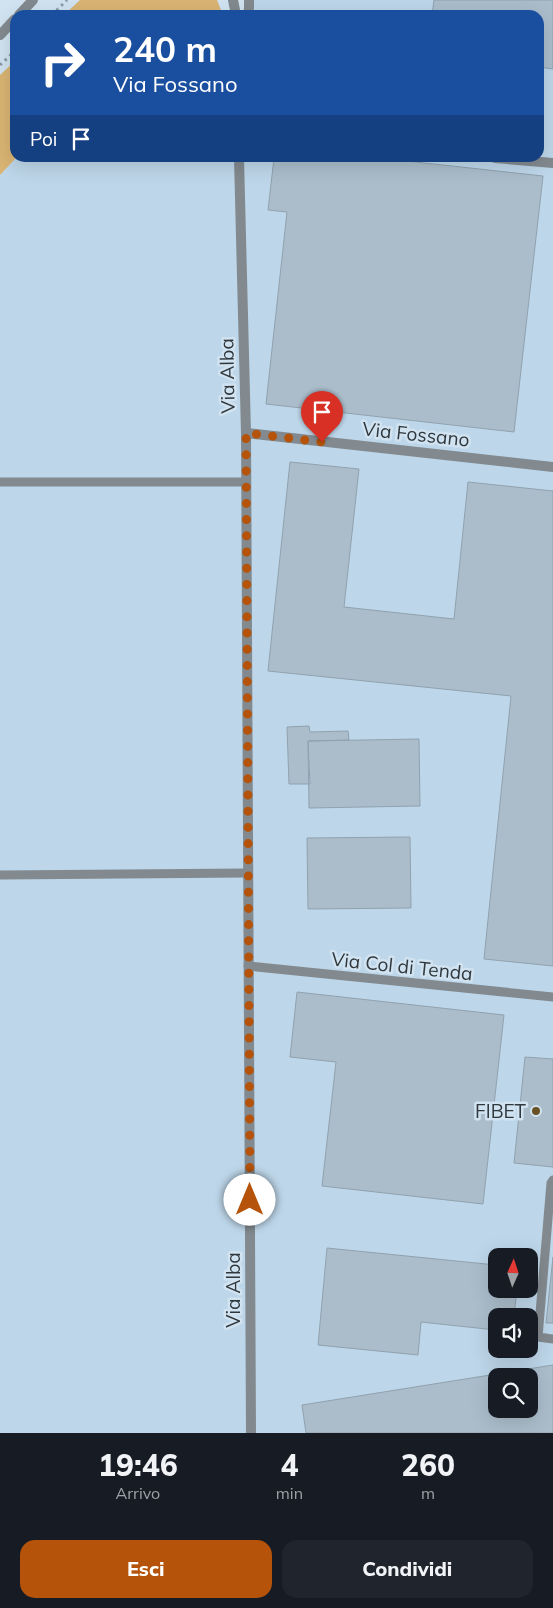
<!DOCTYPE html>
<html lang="it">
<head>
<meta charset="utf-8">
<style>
	body { margin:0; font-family:Mulish,sans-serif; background:#20242c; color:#f1f3f6; height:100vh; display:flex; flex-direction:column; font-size:19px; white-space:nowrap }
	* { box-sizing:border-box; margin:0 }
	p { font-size:16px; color:#9ea1a6 }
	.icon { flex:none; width:28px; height:28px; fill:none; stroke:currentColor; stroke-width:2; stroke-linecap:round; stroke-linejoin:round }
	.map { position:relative; height:1433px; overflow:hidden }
	.details { display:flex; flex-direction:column; background:#171b24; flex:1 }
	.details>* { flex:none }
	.top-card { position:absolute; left:10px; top:10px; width:534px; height:152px; border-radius:15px; box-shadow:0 5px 20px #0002; background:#1a4fa0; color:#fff; overflow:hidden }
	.needle { width:32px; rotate:3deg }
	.fabs { position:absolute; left:488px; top:1248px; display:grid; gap:10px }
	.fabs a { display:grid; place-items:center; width:50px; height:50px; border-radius:10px; background:#171b24; box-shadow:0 5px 20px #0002; font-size:25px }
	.pin { position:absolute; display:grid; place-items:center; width:42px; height:42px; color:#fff; margin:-51px -21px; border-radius:50% 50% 50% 0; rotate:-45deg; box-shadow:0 0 5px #0007 }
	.pin .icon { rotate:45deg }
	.me { position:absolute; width:55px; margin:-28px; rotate:0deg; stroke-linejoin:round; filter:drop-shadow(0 0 4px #0008) }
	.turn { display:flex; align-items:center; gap:18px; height:105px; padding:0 20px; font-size:22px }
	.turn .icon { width:65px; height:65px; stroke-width:2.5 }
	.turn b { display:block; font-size:35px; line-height:42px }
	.then { display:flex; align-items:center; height:48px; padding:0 20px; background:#0003; gap:10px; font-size:19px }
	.eta { display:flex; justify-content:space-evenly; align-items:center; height:85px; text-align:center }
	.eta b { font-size:30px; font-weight:800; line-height:35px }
	.action { display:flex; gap:10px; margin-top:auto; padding:10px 20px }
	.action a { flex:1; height:58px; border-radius:15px; background:#b45309; color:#fff; font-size:20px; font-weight:800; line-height:58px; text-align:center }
	.action a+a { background:#20242c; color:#f1f3f6 }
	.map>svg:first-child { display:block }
	.built { fill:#bdd6e9; fill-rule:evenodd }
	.green { fill:#d9b473 }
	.building { fill:#abbdcb; stroke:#90a2af; fill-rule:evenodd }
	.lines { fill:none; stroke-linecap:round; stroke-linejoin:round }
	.path { stroke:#8d9aa5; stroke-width:3; stroke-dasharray:2.5 4; stroke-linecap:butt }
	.service { stroke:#828a8f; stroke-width:9 }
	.minor { stroke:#828a8f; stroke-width:10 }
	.tertiary { stroke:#828a8f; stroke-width:10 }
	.route { stroke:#b45309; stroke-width:9; stroke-dasharray:0 16.2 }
	.poi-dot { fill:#6a5122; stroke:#d1e3f1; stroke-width:2 }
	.labels { text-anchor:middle; stroke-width:5; stroke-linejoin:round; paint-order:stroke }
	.street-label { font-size:19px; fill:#30383d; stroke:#d1e3f1 }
	.poi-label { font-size:19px; fill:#30383d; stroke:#d1e3f1; text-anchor:end }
</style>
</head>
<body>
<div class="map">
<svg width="553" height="1433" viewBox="0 0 553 1433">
	<rect width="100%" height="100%" fill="#d1e3f1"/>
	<path class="built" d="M249,0H553V1433H0V175L16,158H539V15H248ZM496,1256H529V1289H496ZM496,1316H529V1349H496ZM496,1376H529V1409H496Z"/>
	<path class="green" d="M80,0H217L223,15H64Z
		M15,61L16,158L0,175V75Z"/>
	<path class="building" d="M434,0H553V69L539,67V15H432Z
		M274,158H379L543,176L514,432L266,404L287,212L268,210Z
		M290,462L359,469L344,607L454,619L468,482L553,491V966L484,959L511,696L268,671Z
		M309,726L310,732L348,731L349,740L308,741L310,784H289L287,727Z
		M419,739L420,806L309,808L308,741Z
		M410,837L411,908L308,909L307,838Z
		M297,992L504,1015L483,1204L322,1186L336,1062L290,1057Z
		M525,1057L553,1059V1167L514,1163Z
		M327,1248L496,1265V1289H517L514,1316H496V1330L421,1322L418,1355L318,1345Z
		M553,1257V1323H546Z
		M553,1365V1433H306L302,1405ZM496,1376H529V1409H496Z"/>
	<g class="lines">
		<path class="path" d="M52,15L67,0
			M0,65L15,51"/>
		<path class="service" d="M0,482H245
			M0,875L247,873
			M248,966L553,997
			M553,1180L551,1183L538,1337L553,1339"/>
		<path class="minor" d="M233,0L236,15
			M248,15L249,8V0
			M239,158L246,433L251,1433
			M495,158L553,163
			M246,433L553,467"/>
		<path class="tertiary" d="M19,15L33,0
			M0,35L15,19"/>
	</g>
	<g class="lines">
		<path class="route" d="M250,1200L246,433L322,442"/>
	</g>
	<circle class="poi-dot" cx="536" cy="1111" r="5"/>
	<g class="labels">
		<g class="street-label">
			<text transform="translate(227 376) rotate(-91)" y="7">Via Alba</text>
			<text transform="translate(416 434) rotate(6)" y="7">Via Fossano</text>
			<text transform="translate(402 966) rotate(6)" y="7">Via Col di Tenda</text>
			<text transform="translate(233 1290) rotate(-90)" y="7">Via Alba</text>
		</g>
		<g class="poi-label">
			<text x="526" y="1118">FIBET</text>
		</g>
	</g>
</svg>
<div class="fabs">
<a><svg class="needle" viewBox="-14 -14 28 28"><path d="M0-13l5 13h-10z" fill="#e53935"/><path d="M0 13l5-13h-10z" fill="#9ea1a6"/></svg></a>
<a><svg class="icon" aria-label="sound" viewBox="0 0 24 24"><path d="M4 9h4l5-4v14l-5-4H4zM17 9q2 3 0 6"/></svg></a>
<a><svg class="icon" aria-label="search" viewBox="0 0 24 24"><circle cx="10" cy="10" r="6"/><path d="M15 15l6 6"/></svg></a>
</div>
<div class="pin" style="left:322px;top:442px;background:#d93025"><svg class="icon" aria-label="arrive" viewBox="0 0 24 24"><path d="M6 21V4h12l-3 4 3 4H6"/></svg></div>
<svg class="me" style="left:250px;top:1200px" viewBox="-20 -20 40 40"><circle r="19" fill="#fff"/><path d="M0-13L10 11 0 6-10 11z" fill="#b45309"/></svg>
<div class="top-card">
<div class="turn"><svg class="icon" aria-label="right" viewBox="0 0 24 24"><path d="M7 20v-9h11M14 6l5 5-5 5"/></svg><div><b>240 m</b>Via Fossano</div></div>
<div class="then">Poi<svg class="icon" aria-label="arrive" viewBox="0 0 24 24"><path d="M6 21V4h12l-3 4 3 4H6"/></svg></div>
</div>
</div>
<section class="details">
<div class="eta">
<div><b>19:46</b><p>Arrivo</p></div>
<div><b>4</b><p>min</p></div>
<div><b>260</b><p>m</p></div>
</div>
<div class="action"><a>Esci</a><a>Condividi</a></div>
</section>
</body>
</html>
